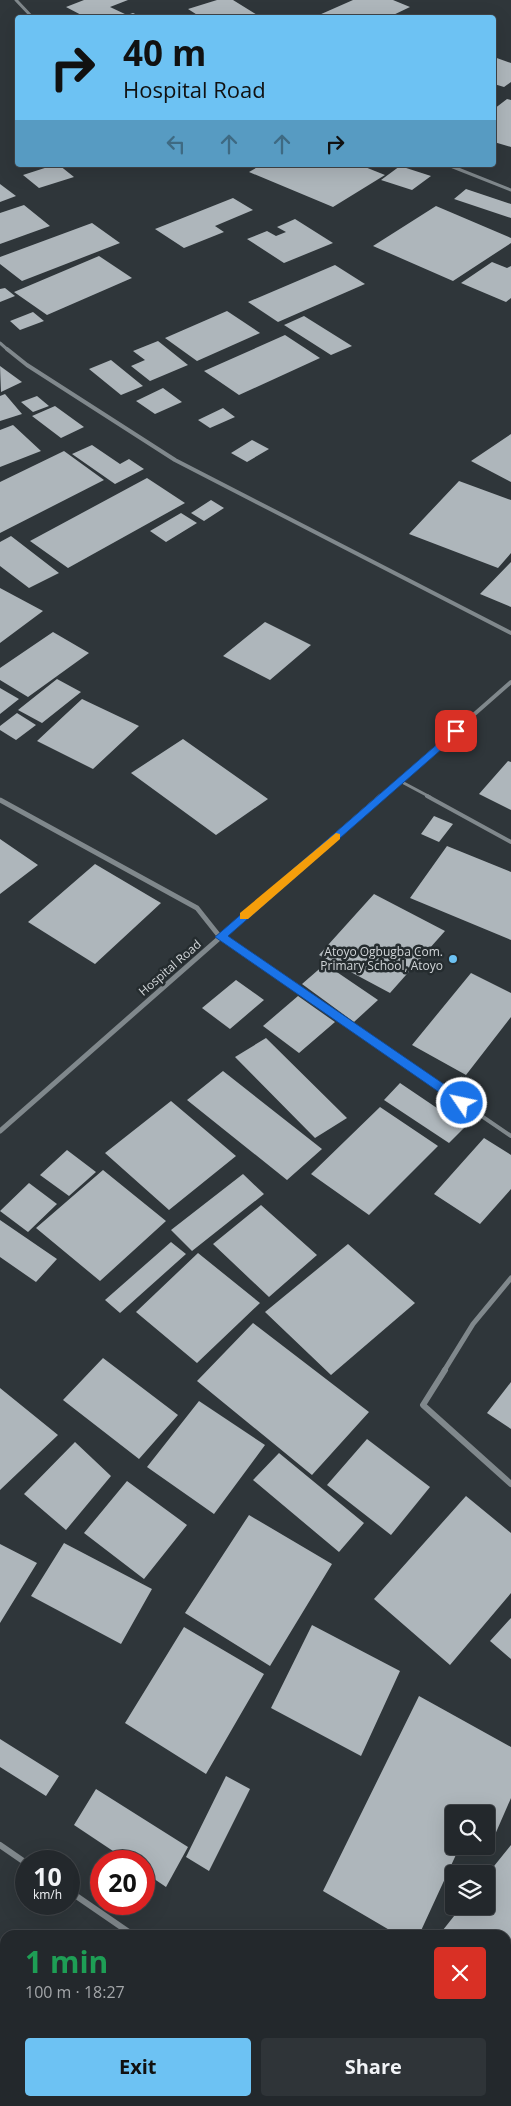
<!DOCTYPE html>
<html lang="en">
<head>
<meta charset="utf-8">
<style>
	body { margin:0; font-family:"Open Sans",sans-serif; background:#2f3438; color:#f1f3f6; height:100vh; display:flex; flex-direction:column; font-size:19px; white-space:nowrap }
	* { box-sizing:border-box; margin:0 }
	p { font-size:16px; color:#a3a6a9 }
	.icon { flex:none; width:28px; height:28px; fill:none; stroke:currentColor; stroke-width:2; stroke-linecap:round; stroke-linejoin:round }
	.map { position:relative; flex:1; overflow:hidden }
	.side { position:absolute; left:0px; top:1930px; width:511px; height:176px; display:flex; flex-direction:column; background:#23282c; border-radius:15px 15px 0 0; box-shadow:0 5px 20px #0002,0 0 0 1px #404448 }
	.side>* { flex:none }
	.banner { position:absolute; left:15px; top:15px; width:481px; height:152px; border-radius:5px; box-shadow:0 5px 20px #0002,0 0 0 1px #404448; background:#6dc2f3; color:#111; overflow:hidden }
	.controls { position:absolute; left:445px; top:1805px; display:grid; gap:10px }
	.controls a { display:grid; place-items:center; width:50px; height:50px; border-radius:5px; background:#23282c; box-shadow:0 5px 20px #0002,0 0 0 1px #404448; font-size:25px }
	.speed { position:absolute; left:15px; top:1850px; display:flex; gap:10px; font-size:25px; font-weight:700; text-align:center }
	.speed>* { display:grid; place-content:center; width:65px; height:65px; border-radius:50%; background:#23282c; box-shadow:0 5px 20px #0002,0 0 0 1px #404448; line-height:1 }
	.speed small { font-size:12px; font-weight:400 }
	.speed .limit { border:8px solid #d22; background:#fff; color:#111 }
	.pin { position:absolute; display:grid; place-items:center; width:42px; height:42px; color:#fff; margin:-21px; border-radius:10px; box-shadow:0 2px 8px #0006 }
	.me { position:absolute; width:55px; margin:-28px; rotate:304deg; stroke-linejoin:round; filter:drop-shadow(0 0 4px #0008) }
	.turn { display:flex; align-items:center; gap:18px; height:105px; padding:0 25px; font-size:22px }
	.turn .icon { width:65px; height:65px; stroke-width:2.5 }
	.turn b { display:block; font-size:35px; line-height:42px }
	.lanes { display:flex; align-items:center; height:48px; padding:0 25px; background:#0003; justify-content:center; gap:25px; direction:ltr }
	.lanes .off { opacity:.35 }
	.round { display:grid; place-items:center; flex:none; width:52px; height:52px; border-radius:5px; background:#2f3438 }
	.summary { display:flex; align-items:center; justify-content:space-between; height:85px; padding:0 25px }
	h1 { font-size:30px; font-weight:700; line-height:38px; color:#1e9e55 }
	.cta { display:flex; gap:10px; margin-top:auto; padding:10px 25px }
	.cta a { flex:1; height:58px; border-radius:5px; background:#6dc2f3; color:#111; font-size:20px; font-weight:700; line-height:58px; text-align:center }
	.cta a+a { background:#2f3438; color:#f1f3f6 }
	.map>svg:first-child { display:block }
	.building { fill:#aeb6bb }
	.lines { fill:none; stroke-linecap:round; stroke-linejoin:round }
	.lane-far1 { stroke:#80888c; stroke-width:3 }
	.lane { stroke:#80888c; stroke-width:4 }
	.street-far3 { stroke:#80888c; stroke-width:3 }
	.street-far2 { stroke:#80888c; stroke-width:4 }
	.street-far1 { stroke:#80888c; stroke-width:5 }
	.street { stroke:#80888c; stroke-width:6 }
	.route { fill:#1a73e8; stroke:#114b97 }
	.slow { fill:#f59e0b }
	.poi-dot { fill:#6dc2f3; stroke:#252c2f; stroke-width:2 }
	.labels { text-anchor:middle; stroke-width:5; stroke-linejoin:round; paint-order:stroke }
	.poi-label { font-size:12px; fill:#d1d5d8; stroke:#252c2f; text-anchor:end }
	.street-label { font-size:12px; fill:#d1d5d8; stroke:#252c2f }
</style>
</head>
<body>
<div class="map">
<svg width="511" height="2106" viewBox="0 0 511 2106">
	<rect width="100%" height="100%" fill="#2f363a"/>
	<path class="building" d="M84,0H128L110,7L127,15L133,13L144,18H87L66,7Z
		M217,0H233L262,18H202L188,9Z
		M353,0H393L410,7L387,18H325L319,15Z
		M494,57L511,63V82L504,87L494,84Z
		M507,99L511,100V147L494,142V109Z
		M54,165H59L74,177L39,188L23,175Z
		M261,165H360L385,175L333,207L249,172Z
		M400,166L431,176L412,190L381,180Z
		M0,184L16,196L0,202Z
		M466,189L511,204V218L454,199Z
		M233,198L253,210L215,226L224,232L184,248L155,229Z
		M24,205L50,226L0,244V213Z
		M436,206L511,238V243L453,281L373,246Z
		M295,219L333,243L284,263L247,239L267,231L276,236L286,232L277,227Z
		M92,223L120,243L22,281L0,264V257Z
		M99,256L132,278L47,315L14,292Z
		M492,262L507,268L511,266V298L506,302L461,283Z
		M335,265L365,284L278,322L248,302Z
		M5,288L15,296L0,302V289Z
		M227,311L260,333L197,361L165,338Z
		M33,312L44,321L20,330L10,321Z
		M304,316L352,346L331,355L284,325Z
		M285,335L320,358L239,395L204,371Z
		M158,341L188,365L150,381L131,366L145,360L133,351Z
		M111,360L143,386L121,395L89,369Z
		M0,366L22,382L1,392Z
		M163,388L182,402L155,414L136,401Z
		M5,394L22,414L0,421V396Z
		M37,396L49,406L33,412L21,402Z
		M55,406L84,427L61,438L32,416Z
		M223,408L235,417L210,428L198,420Z
		M13,425L41,451L0,467V430Z
		M511,434V482L471,461Z
		M252,440L269,449L247,462L231,453Z
		M92,445L120,464L129,459L144,469L115,484L72,454Z
		M64,451L104,480L0,533V482Z
		M147,478L185,503L68,568L30,541Z
		M459,481L511,500V553L498,568L409,534Z
		M211,500L224,508L204,521L191,513Z
		M181,513L197,523L166,542L150,531Z
		M11,536L59,573L29,588L0,566V542Z
		M511,562V607L480,594Z
		M0,588L43,611L0,643Z
		M265,622L311,645L270,680L223,656Z
		M53,632L89,653L28,697L0,680V668Z
		M57,679L81,692L42,723L18,710Z
		M0,688L19,699L0,714Z
		M82,699L139,726L93,769L37,741Z
		M17,713L36,725L16,740L0,730V726Z
		M183,739L268,799L216,835L131,773Z
		M508,761L511,762V810L479,794Z
		M434,816L453,824L439,842L421,834Z
		M0,839L38,865L0,894Z
		M447,846L511,872V940L410,898Z
		M95,864L161,903L95,964L28,922Z
		M374,894L445,931L390,993L319,955Z
		M325,964L378,1000L354,1022L302,984Z
		M471,973L511,993V1017L466,1075L412,1045Z
		M236,980L264,1000L230,1029L202,1008Z
		M298,996L335,1022L299,1053L263,1026Z
		M266,1038L347,1118L315,1138L235,1057Z
		M223,1071L322,1149L287,1180L187,1100Z
		M400,1083L465,1127L449,1143L384,1100Z
		M171,1101L236,1156L169,1210L105,1153Z
		M380,1107L438,1146L369,1215L311,1174Z
		M484,1138L511,1155V1189L480,1224L434,1194Z
		M67,1150L96,1172L69,1196L40,1175Z
		M103,1170L166,1221L100,1281L36,1228Z
		M243,1174L264,1194L192,1251L171,1230Z
		M29,1183L57,1204L28,1232L0,1211Z
		M261,1205L317,1255L269,1297L213,1244Z
		M0,1220L57,1259L36,1282L0,1257Z
		M171,1242L186,1254L120,1313L105,1300Z
		M348,1244L415,1303L331,1375L265,1312Z
		M198,1253L260,1303L197,1363L136,1312Z
		M253,1323L369,1412L312,1475L197,1381Z
		M103,1358L178,1415L139,1459L63,1400Z
		M511,1382V1429L487,1413Z
		M0,1388L58,1435L0,1490Z
		M199,1401L265,1445L214,1514L147,1467Z
		M367,1439L430,1487L391,1535L327,1485Z
		M75,1442L111,1476L66,1530L24,1494Z
		M279,1453L364,1523L339,1552L253,1480Z
		M127,1481L187,1525L144,1579L84,1533Z
		M466,1496L511,1533V1593L450,1665L374,1599Z
		M249,1515L332,1564L270,1666L185,1613Z
		M64,1543L152,1589L121,1644L31,1596Z
		M0,1544L37,1563L0,1623Z
		M511,1618V1659L490,1641Z
		M312,1625L400,1671L361,1756L271,1708Z
		M184,1627L264,1674L206,1774L125,1723Z
		M419,1696L511,1747V1798L487,1853L475,1846H486V1814H454V1846H460L419,1935H398L323,1891Z
		M0,1739L59,1776L46,1796L0,1767Z
		M226,1776L250,1789L209,1871L186,1857Z
		M96,1789L188,1847L166,1887L144,1872V1861H128L74,1825Z
		M511,1845V1987L506,1993V1935H439L462,1906H486V1876Z"/>
	<g class="lines">
		<path class="lane-far1" d="M400,781L430,797"/>
		<path class="lane" d="M427,796L511,842
			M220,937L511,1136"/>
		<path class="street-far3" d="M16,0L33,18
			M448,165L511,190
			M0,343L8,350"/>
		<path class="street-far2" d="M7,349L27,365L175,460L511,633
			M380,797L511,682"/>
		<path class="street-far1" d="M0,800L197,908L220,937
			M0,1131L381,796
			M444,1371L473,1324L511,1278"/>
		<path class="street" d="M445,1370L423,1405L511,1484
			M0,1845L26,1863
			M69,1891L133,1935
			M364,2101L370,2106"/>
	</g>
	<path class="route" d="M456,728L459,729V734L228,936L467,1100V1106L462,1108L215,937Z"/>
	<path class="slow" d="M336,833L340,834V839L248,919H240V913Z"/>
	<circle class="poi-dot" cx="453" cy="959" r="5"/>
	<g class="labels">
		<g class="poi-label">
			<text x="443" y="956">Atoyo Ogbugba Com.<tspan x="443" dy="14">Primary School, Atoyo</tspan></text>
		</g>
		<g class="street-label">
			<text transform="translate(170 968) rotate(-41)" y="4">Hospital Road</text>
		</g>
	</g>
</svg>
<div class="controls">
<a><svg class="icon" aria-label="search" viewBox="0 0 24 24"><circle cx="10" cy="10" r="6"/><path d="M15 15l6 6"/></svg></a>
<a><svg class="icon" aria-label="layers" viewBox="0 0 24 24"><path d="M12 4l9 5-9 5-9-5zM3 14l9 5 9-5"/></svg></a>
</div>
<div class="speed"><div>10<small>km/h</small></div><div class="limit">20</div></div>
<div class="pin" style="left:456px;top:731px;background:#d93025"><svg class="icon" aria-label="arrive" viewBox="0 0 24 24"><path d="M6 21V4h12l-3 4 3 4H6"/></svg></div>
<svg class="me" style="left:462px;top:1103px" viewBox="-20 -20 40 40"><circle r="17" fill="#1a73e8" stroke="#fff" stroke-width="3"/><path d="M0-11L8 9 0 5-8 9z" fill="#fff"/></svg>
<div class="banner">
<div class="turn"><svg class="icon" aria-label="right" viewBox="0 0 24 24"><path d="M7 20v-9h11M14 6l5 5-5 5"/></svg><div><b>40 m</b>Hospital Road</div></div>
<div class="lanes"><svg class="icon off" aria-label="left" viewBox="0 0 24 24"><path d="M17 20v-9H6M10 6l-5 5 5 5"/></svg><svg class="icon off" aria-label="ahead" viewBox="0 0 24 24"><path d="M12 20V5M6 11l6-6 6 6"/></svg><svg class="icon off" aria-label="ahead" viewBox="0 0 24 24"><path d="M12 20V5M6 11l6-6 6 6"/></svg><svg class="icon" aria-label="right" viewBox="0 0 24 24"><path d="M7 20v-9h11M14 6l5 5-5 5"/></svg></div>
</div>
<section class="side">
<div class="summary"><div><h1>1 min</h1><p>100 m · 18:27</p></div><a class="round" style="background:#d93025;color:#fff"><svg class="icon" aria-label="close" viewBox="0 0 24 24"><path d="M6 6l12 12M18 6L6 18"/></svg></a></div>
<div class="cta"><a>Exit</a><a>Share</a></div>
</section>
</div>
</body>
</html>
